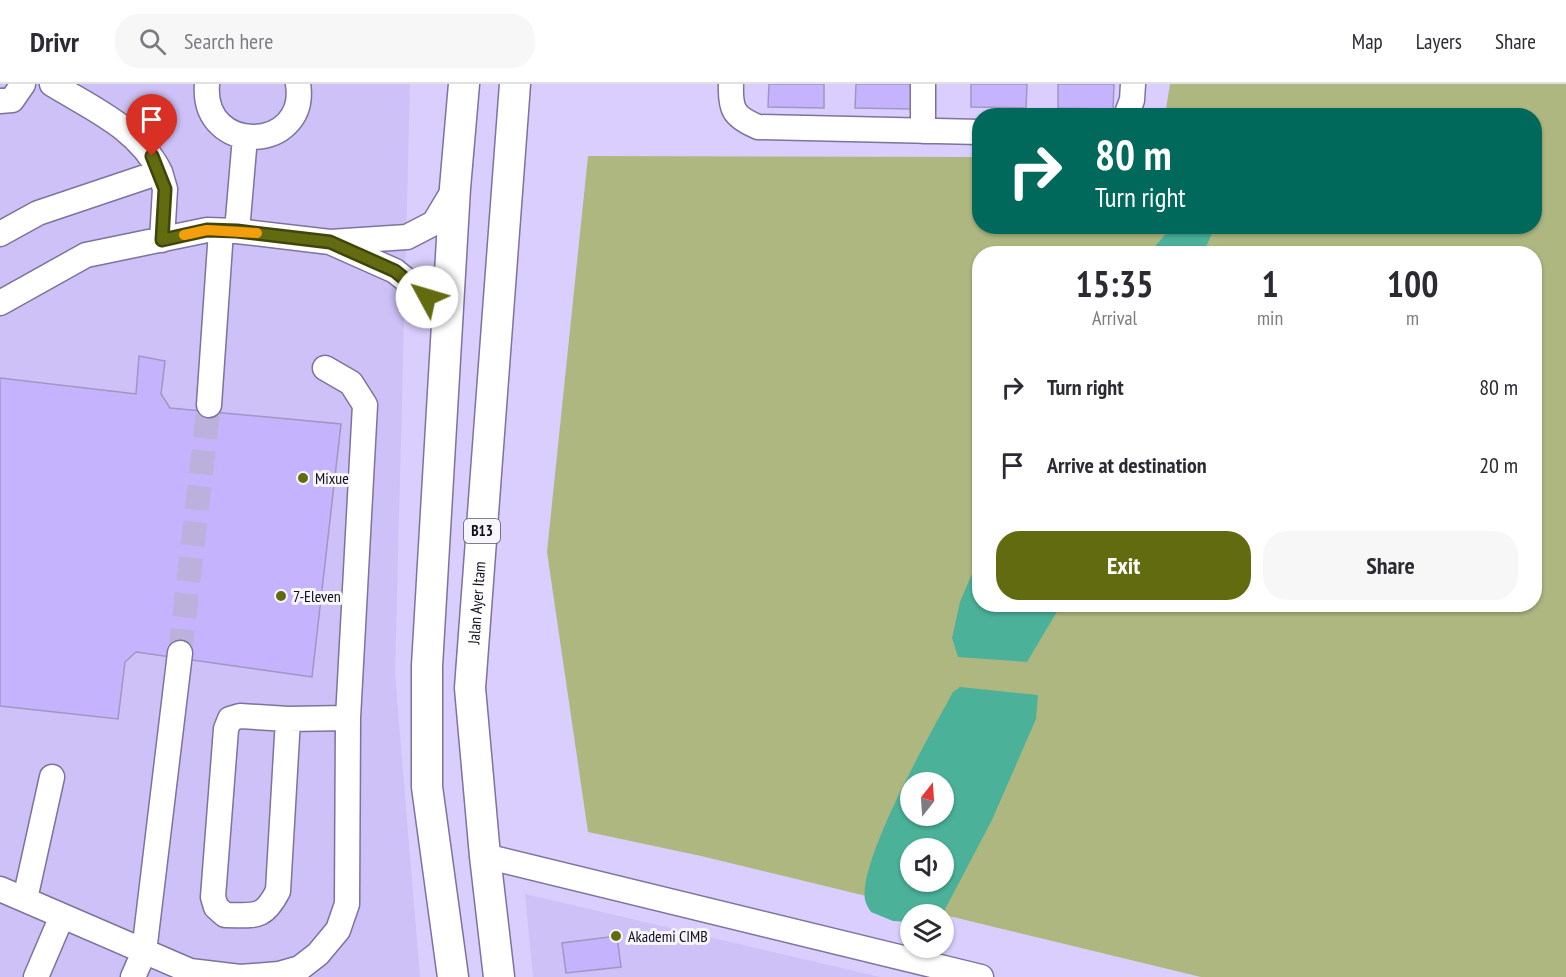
<!DOCTYPE html>
<html lang="en">
<head>
<meta charset="utf-8">
<style>
	body { margin:0; font-family:"PT Sans Narrow",sans-serif; background:#f7f7f7; color:#2b2b33; height:100vh; display:flex; flex-direction:column; font-size:22px; white-space:nowrap }
	* { box-sizing:border-box; margin:0 }
	p { font-size:20px; color:#7c7c81 }
	.icon { flex:none; width:33px; height:33px; fill:none; stroke:currentColor; stroke-width:2; stroke-linecap:round; stroke-linejoin:round }
	.map { position:relative; flex:1; overflow:hidden }
	.drawer { position:absolute; left:972px; top:162px; width:570px; height:366px; display:flex; flex-direction:column; background:#fff; border-radius:24px; box-shadow:0 2px 4px #0004 }
	.drawer>* { flex:none }
	.top-card { position:absolute; left:972px; top:24px; width:570px; height:126px; border-radius:24px; box-shadow:0 2px 4px #0004; background:#00695c; color:#fff; overflow:hidden }
	.needle { width:39px; rotate:17deg }
	.buttons { position:absolute; left:900px; top:688px; display:grid; gap:12px }
	.buttons a { display:grid; place-items:center; width:54px; height:54px; border-radius:50%; background:#fff; box-shadow:0 2px 4px #0004; font-size:30px }
	.pin { position:absolute; display:grid; place-items:center; width:51px; height:51px; color:#fff; margin:-62px -26px; border-radius:50% 50% 50% 0; rotate:-45deg; box-shadow:0 0 6px #0007 }
	.pin .icon { rotate:45deg }
	.me { position:absolute; width:66px; margin:-33px; rotate:309deg; stroke-linejoin:round; filter:drop-shadow(0 0 4px #0008) }
	.turn { display:flex; align-items:center; gap:21px; height:126px; padding:0 24px; font-size:27px }
	.turn .icon { width:78px; height:78px; stroke-width:2.5 }
	.turn b { display:block; font-size:42px; line-height:51px }
	.eta { display:flex; justify-content:space-evenly; align-items:center; height:102px; text-align:center }
	.eta b { font-size:36px; font-weight:600; line-height:42px }
	.cta { display:flex; gap:12px; margin-top:auto; padding:12px 24px }
	.cta a { flex:1; height:69px; border-radius:24px; background:#636b10; color:#fff; font-size:24px; font-weight:600; line-height:69px; text-align:center }
	.cta a+a { background:#f7f7f7; color:#2b2b33 }
	ul { padding:0; list-style:none }
	li { display:flex; align-items:center; gap:18px; height:78px; padding:0 24px }
	li div { flex:1 }
	li b { display:block; font-size:22px }
	li em { font-style:normal }
	header { display:flex; align-items:center; gap:36px; box-sizing:border-box; height:84px; padding:0 30px; background:#fff; border-bottom:2px solid #e1e1e2 }
	header strong { font-size:28px }
	nav { display:flex; gap:33px; margin-inline-start:auto; font-size:21px }
	.search { width:420px; height:54px; background:#f7f7f7; display:flex; align-items:center; gap:15px; box-sizing:border-box; padding:0 21px; border-radius:24px; color:#7c7c81; font-size:22px }
	.map>svg:first-child { display:block }
	.built { fill:#cdc1f7 }
	.green { fill:#afb781; fill-rule:evenodd }
	.water { fill:#4bb299; fill-rule:evenodd }
	.building { fill:#c5b4fd; stroke:#a096c2; stroke-width:1.5 }
	.lines { fill:none; stroke-linecap:round; stroke-linejoin:round }
	.minor-tunnel { stroke:#bbb1dc; stroke-width:24; stroke-dasharray:24 12; stroke-linecap:butt }
	.minor-casing { stroke:#7d739d; stroke-width:27 }
	.major-casing { stroke:#7d739d; stroke-width:33 }
	.minor { stroke:#fff; stroke-width:24 }
	.major { stroke:#fff; stroke-width:30 }
	.route-casing { stroke:#40460a; stroke-width:15 }
	.route { stroke:#636b10; stroke-width:10 }
	.slow { stroke:#f59e0b; stroke-width:10 }
	.poi-dot { fill:#636b10; stroke:#f7f6fb; stroke-width:2 }
	.labels { text-anchor:middle; stroke-width:6; stroke-linejoin:round; paint-order:stroke }
	.shield { fill:#f7f6fb; stroke:#575461; stroke-width:1.5 }
	.shield-label { font-size:15px; font-weight:bold; fill:#130f1f }
	.poi-label { font-size:16px; fill:#130f1f; stroke:#f7f6fb; text-anchor:start }
	.street-label { font-size:16px; fill:#130f1f; stroke:#f7f6fb }
</style>
</head>
<body>
<header>
<strong>Drivr</strong>
<div class="search"><svg class="icon" aria-label="search" viewBox="0 0 24 24"><circle cx="10" cy="10" r="6"/><path d="M15 15l6 6"/></svg>Search here</div>
<nav><a>Map</a><a>Layers</a><a>Share</a></nav>
</header>
<div class="map">
<svg width="1566" height="893" viewBox="0 0 1566 893">
	<rect width="100%" height="100%" fill="#d9cefd"/>
	<path class="built" d="M0,0H410L395,590L420,893H0Z
		M525,810L880,893H533Z"/>
	<path class="green" d="M1170,0H1566V893H1201L701,772L588,748L547,468L588,72L979,73L980,142H1534V32L1165,31ZM980,170H1534V520H980ZM910,699H944V732H910ZM910,765H944V798H910Z"/>
	<path class="water" d="M1172,143V142L1215,143L1203,169H1149Z
		M979,473L980,520L1061,521L1027,578L958,573L952,554L960,518Z
		M960,603L1038,611L1036,635L992,736L942,831H910V838L893,837L871,828C869,825 866,820 865,816C858,776 932,647 953,608ZM910,699H944V732H910ZM910,765H944V798H910Z"/>
	<path class="building" d="M769,0H824V24L768,23Z
		M856,0H912V25L855,24Z
		M971,0H1027L1026,24L971,23Z
		M1058,0H1114L1113,25L1058,24Z
		M139,272L165,277L161,310L170,324L341,340L312,593L136,568L125,578L118,635L0,622V294L136,310Z
		M617,852L621,883L566,889L562,859Z"/>
	<g class="lines">
		<path class="minor-tunnel" d="M180,569L209,321"/>
		<defs>
			<path id="minor" d="M52,0C93,25 138,44 160,88
				M207,0C201,73 309,68 298,0
				M731,0C730,26 734,33 758,43L980,48
				M923,0V47
				M0,17L12,16L23,0
				M1126,32L1132,16L1133,0
				M237,147L245,53
				M0,150L38,129L160,88L165,105L162,156
				M332,159L395,187L427,213L448,244
				M0,219L86,171L207,146L237,147L330,158L407,153L434,139L455,104
				M209,321L221,147
				M288,635L278,807C263,836 255,831 225,831L216,823L213,813L226,645L230,635L240,632L288,635L348,634
				M485,772L981,893
				M0,805L190,887L240,893L279,890L300,884L318,870L338,846L347,820L348,634L365,321L351,299L325,284
				M25,815L52,693
				M36,893L62,832
				M133,893L144,868L180,569"/>
			<g id="major">
				<path d="M453,893L427,703V582L455,104L464,0"/>
				<path id="s1" d="M499,893L485,772L470,604L515,0"/>
			</g>
		</defs>
		<use href="#minor" class="minor-casing"/>
		<use href="#major" class="major-casing"/>
		<use href="#minor" class="minor"/>
		<use href="#major" class="major"/>
	</g>
	<g class="lines">
		<defs>
			<path id="route" d="M152,72L165,105L162,156L207,146L237,147L330,158L395,187L427,213"/>
		</defs>
		<use href="#route" class="route-casing"/>
		<use href="#route" class="route"/>
		<path class="slow" d="M184,151L207,146L257,149"/>
	</g>
	<g class="poi-dot">
		<circle cx="303" cy="394" r="6"/>
		<circle cx="281" cy="512" r="6"/>
		<circle cx="616" cy="852" r="6"/>
	</g>
	<g class="labels">
		<rect class="shield" x="464" y="435" width="36" height="24" rx="4.5"/>
		<g class="shield-label">
			<text x="482" y="452">B13</text>
		</g>
		<g class="poi-label">
			<text x="315" y="400">Mixue</text>
			<text x="293" y="518">7-Eleven</text>
			<text x="628" y="858">Akademi CIMB</text>
		</g>
		<g class="street-label">
			<text dy="6" stroke="none"><textPath href="#s1" startOffset="376">Jalan Ayer Itam</textPath></text>
		</g>
	</g>
</svg>
<div class="buttons">
<a><svg class="needle" viewBox="-14 -14 28 28"><path d="M0-13l5 13h-10z" fill="#e53935"/><path d="M0 13l5-13h-10z" fill="#7c7c81"/></svg></a>
<a><svg class="icon" aria-label="sound" viewBox="0 0 24 24"><path d="M4 9h4l5-4v14l-5-4H4zM17 9q2 3 0 6"/></svg></a>
<a><svg class="icon" aria-label="layers" viewBox="0 0 24 24"><path d="M12 4l9 5-9 5-9-5zM3 14l9 5 9-5"/></svg></a>
</div>
<div class="pin" style="left:152px;top:72px;background:#d93025"><svg class="icon" aria-label="arrive" viewBox="0 0 24 24"><path d="M6 21V4h12l-3 4 3 4H6"/></svg></div>
<svg class="me" style="left:427px;top:213px" viewBox="-20 -20 40 40"><circle r="19" fill="#fff"/><path d="M0-13L10 11 0 6-10 11z" fill="#636b10"/></svg>
<div class="top-card">
<div class="turn"><svg class="icon" aria-label="right" viewBox="0 0 24 24"><path d="M7 20v-9h11M14 6l5 5-5 5"/></svg><div><b>80 m</b>Turn right</div></div>
</div>
<section class="drawer">
<div class="eta">
<div><b>15:35</b><p>Arrival</p></div>
<div><b>1</b><p>min</p></div>
<div><b>100</b><p>m</p></div>
</div>
<ul>
<li><svg class="icon" aria-label="right" viewBox="0 0 24 24"><path d="M7 20v-9h11M14 6l5 5-5 5"/></svg><div><b>Turn right</b></div><em>80 m</em></li>
<li><svg class="icon" aria-label="arrive" viewBox="0 0 24 24"><path d="M6 21V4h12l-3 4 3 4H6"/></svg><div><b>Arrive at destination</b></div><em>20 m</em></li>
</ul>
<div class="cta"><a>Exit</a><a>Share</a></div>
</section>
</div>
</body>
</html>
